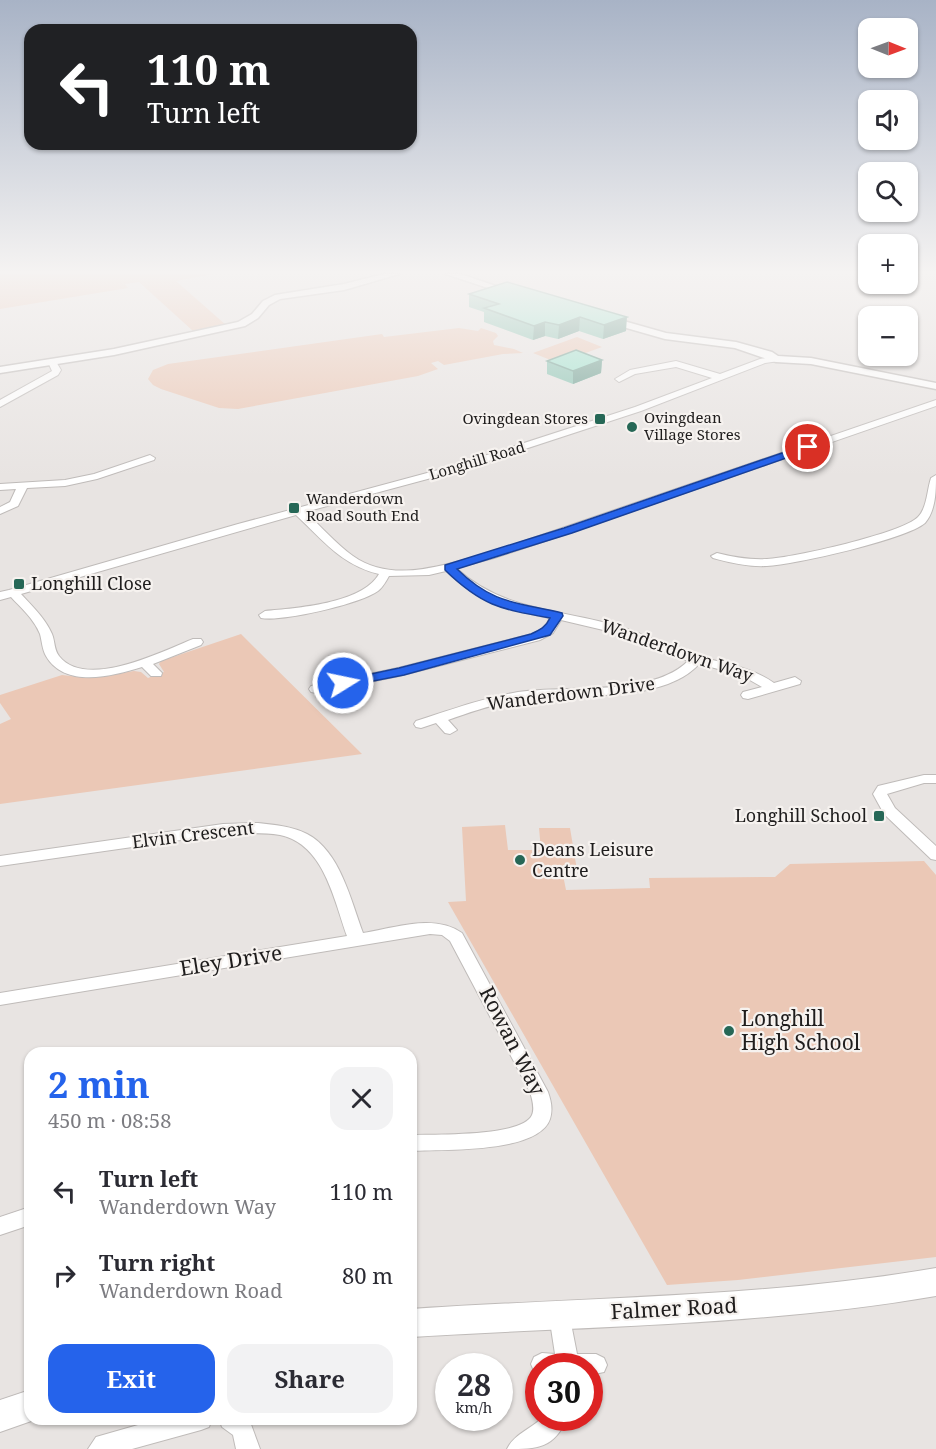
<!DOCTYPE html>
<html lang="en">
<head>
<meta charset="utf-8">
<style>
	body { margin:0; font-family:"Noto Serif",serif; background:#f2f2f3; color:#2b2b33; height:100vh; display:flex; flex-direction:column; font-size:22px; white-space:nowrap }
	* { box-sizing:border-box; margin:0 }
	p { font-size:20px; color:#7c7c81 }
	.icon { flex:none; width:33px; height:33px; fill:none; stroke:currentColor; stroke-width:2; stroke-linecap:round; stroke-linejoin:round }
	.map { position:relative; flex:1; overflow:hidden }
	.side { position:absolute; left:24px; top:1047px; width:393px; height:378px; display:flex; flex-direction:column; background:#fff; border-radius:18px; box-shadow:0 2px 4px #0004 }
	.side>* { flex:none }
	.banner { position:absolute; left:24px; top:24px; width:393px; height:126px; border-radius:18px; box-shadow:0 2px 4px #0004; background:#202124; color:#fff; overflow:hidden }
	.needle { width:39px; rotate:91deg }
	.fabs { position:absolute; left:858px; top:18px; display:grid; gap:12px }
	.fabs a { display:grid; place-items:center; width:60px; height:60px; border-radius:12px; background:#fff; box-shadow:0 2px 4px #0004; font-size:30px }
	.speed { position:absolute; left:435px; top:1353px; display:flex; gap:12px; font-size:30px; font-weight:700; text-align:center }
	.speed>* { display:grid; place-content:center; width:78px; height:78px; border-radius:50%; background:#fff; box-shadow:0 2px 4px #0004; line-height:1 }
	.speed small { font-size:15px; font-weight:400 }
	.speed .limit { border:9px solid #d22; background:#fff; color:#111 }
	.pin { position:absolute; display:grid; place-items:center; width:51px; height:51px; color:#fff; margin:-26px; border:3px solid #fff; border-radius:50%; box-shadow:0 2px 6px #0007 }
	.me { position:absolute; width:66px; margin:-33px; rotate:80deg; stroke-linejoin:round; filter:drop-shadow(0 0 4px #0008) }
	.turn { display:flex; align-items:center; gap:21px; height:126px; padding:0 24px; font-size:27px }
	.turn .icon { width:78px; height:78px; stroke-width:2.5 }
	.turn b { display:block; font-size:42px; line-height:51px }
	.round { display:grid; place-items:center; flex:none; width:63px; height:63px; border-radius:18px; background:#f2f2f3 }
	.summary { display:flex; align-items:center; justify-content:space-between; height:102px; padding:0 24px }
	h1 { font-size:36px; font-weight:700; line-height:45px; color:#2563eb }
	.action { display:flex; gap:12px; margin-top:auto; padding:12px 24px }
	.action a { flex:1; height:69px; border-radius:18px; background:#2563eb; color:#fff; font-size:24px; font-weight:700; line-height:69px; text-align:center }
	.action a+a { background:#f2f2f3; color:#2b2b33 }
	ul { padding:0; list-style:none }
	li { display:flex; align-items:center; gap:18px; height:84px; padding:0 24px }
	li div { flex:1 }
	li b { display:block; font-size:22px }
	li em { font-style:normal }
	.map>svg:first-child { display:block }
	.green { fill:#ebc8b6 }
	.lines { fill:none; stroke-linecap:round; stroke-linejoin:round }
	.minor-casing { stroke:#bfbbb9; stroke-width:2 }
	.tertiary-casing { stroke:#bfbbb9; stroke-width:3 }
	.secondary-casing { stroke:#bfbbb9; stroke-width:2 }
	.minor { fill:#fff; fill-rule:evenodd }
	.tertiary { fill:#fff; fill-rule:evenodd }
	.secondary { fill:#fff; fill-rule:evenodd }
	.wall { fill:#86c2b0 }
	.shaded-wall { fill:#6d9e90 }
	.building { fill:#9ce2cd; stroke:#6d9e90; stroke-width:1.5 }
	.route { fill:#2563eb; stroke:#184099; stroke-width:1.5 }
	.poi-dot { fill:#266756; stroke:#f6f2ef; stroke-width:2 }
	.labels { text-anchor:middle; stroke-width:4.5; stroke-linejoin:round; paint-order:stroke }
	.far-poi-label { font-size:15px; fill:#1f1d1d; stroke:#f6f2ef; text-anchor:start }
	.far-street-label { font-size:15px; fill:#1f1d1d; stroke:#f6f2ef }
	.poi-label { font-size:18px; fill:#1f1d1d; stroke:#f6f2ef; text-anchor:start }
	.street-label { font-size:18px; fill:#1f1d1d; stroke:#f6f2ef }
	.near-street-label { font-size:21px; fill:#1f1d1d; stroke:#f6f2ef }
	.near-poi-label { font-size:21px; fill:#1f1d1d; stroke:#f6f2ef; text-anchor:start }
</style>
</head>
<body>
<div class="map">
<svg width="936" height="1449" viewBox="0 0 936 1449">
	<rect width="100%" height="100%" fill="#e8e4e2"/>
	<path class="green" d="M0,274H213L176,281L226,325L193,331L139,282L125,284L128,288L0,309Z
		M459,328L478,331L481,328L496,333L498,336L493,341L494,345L514,349L523,353L503,354L444,365L438,361L431,363L438,369L418,376L238,409L219,408L161,389L153,385L148,379L153,370L168,364L382,334L384,337Z
		M577,337L602,347L558,363L533,353Z
		M241,634L362,754L0,804V724L11,719L0,703V695L62,675L89,678L134,671L141,672L148,678L164,672L159,664L161,661Z
		M505,825L508,850H541L539,828H570L577,870H562L566,890L650,888L649,878L775,877L790,864L924,861L936,875V1257L738,1280L667,1285L448,902L466,901L462,827Z"/>
	<g class="lines">
		<defs>
			<path id="minor" d="M776,356L779,357V361L765,363L641,411L461,470L305,512C321,526 336,544 353,556C392,584 444,565 486,554L936,400V406L572,532L494,558L456,568C504,612 562,609 621,627C646,634 668,648 693,655C721,663 750,666 774,683L795,677L801,681L800,684L748,699L743,698L741,695L743,692L762,687L741,675L699,664C662,705 571,692 519,700C494,704 471,712 448,720L457,730L450,734L445,733L436,723L421,728L416,727L414,724L416,721C450,710 483,698 518,692C567,685 652,697 688,661L616,633L561,620L553,633L540,640L399,676L316,693L311,692L309,689L311,686L398,668L532,634L544,628L550,618C507,610 478,601 446,571L429,575L389,576C386,581 383,587 378,591C360,604 282,622 261,618L259,615L265,611C296,608 362,604 379,574C341,565 323,540 296,515L21,594C32,606 45,618 52,634C55,641 54,650 59,656C86,690 161,652 193,639H201L203,642L201,645L153,664L162,673L161,676H151L142,667C113,676 65,689 46,656C42,649 42,641 40,634C34,619 21,608 11,597L0,600V592L9,590L238,524L453,466L635,407L712,378L676,367L635,374L619,382L615,379L630,370L676,361L720,374L760,359Z
				M52,359L55,360L61,370L58,375L0,407V400L52,371L48,362Z
				M150,455L155,458L154,460L97,479L65,486L27,488L18,506L0,514V507L10,502L16,489L0,490V484L65,480L94,474Z
				M936,475C936,491 936,510 925,523C907,539 794,565 767,566C749,567 731,563 713,558L711,556L717,553C733,557 750,560 767,559C792,558 903,533 918,517C927,508 927,490 931,478Z
				M924,775H936V783H924L887,794L895,808L936,846V860L931,859L884,814L873,794L878,786Z
				M258,823C274,825 292,826 307,834C340,851 351,901 363,933C394,928 434,913 462,933L548,1092C551,1101 553,1109 550,1119C538,1154 442,1149 411,1151V1135C434,1134 523,1137 532,1115C535,1108 532,1099 530,1092L450,941L442,935L430,934L0,1005V993L347,936C334,900 324,844 280,835C261,832 242,833 223,834L0,866V856L223,824Z
				M30,1207V1225L0,1235V1217Z
				M560,1305L568,1308L577,1354H596L604,1358L607,1365L604,1372L590,1375V1366H538V1373L534,1371L531,1364L534,1357L542,1353L555,1354L549,1315L552,1308Z
				M542,1418H567C554,1449 537,1449 507,1449C514,1434 531,1429 542,1418Z
				M159,1419H212L209,1427L201,1430L132,1449H88L96,1437Z
				M219,1419H249L260,1449H236L233,1435L222,1427Z"/>
			<path id="tertiary" d="M384,274H399L344,290L280,299L269,305L258,318L245,326L114,355L0,373V367L114,349L238,322L252,314L263,301L275,295L344,284Z
				M446,274H460L517,293L509,295Z
				M606,316L666,333L736,342L772,352L778,356L811,358L936,383V389L811,364L776,362L735,348L665,339L602,321V317Z"/>
			<path id="secondary" d="M936,1268V1296C762,1326 587,1326 411,1337V1309C587,1297 762,1298 936,1268Z
				M30,1390V1419H37L0,1432V1400Z"/>
		</defs>
		<use href="#minor" class="minor-casing"/>
		<use href="#tertiary" class="tertiary-casing"/>
		<use href="#secondary" class="secondary-casing"/>
		<use href="#minor" class="minor"/>
		<use href="#tertiary" class="tertiary"/>
		<use href="#secondary" class="secondary"/>
	</g>
	<path class="wall" d="M507,282L626,331L603,339L579,331L558,339L545,336L533,340L484,322V312L469,307V294Z
		M602,360L601,373L573,384L547,374V361Z"/>
	<path class="shaded-wall" d="M580,317L579,331L558,339L559,325Z
		M627,317L626,331L603,339L604,325Z
		M545,322V336L533,340L534,326Z
		M602,360L601,373L573,384V371Z"/>
	<path class="building" d="M507,282L627,317L604,325L580,317L559,325L545,322L534,326L484,308L499,304L469,294Z
		M576,350L602,360L573,371L547,361Z"/>
	<linearGradient id="sky" x2="0" y2="1"><stop stop-color="#a8b3c6"/><stop offset="0.57" stop-color="#f5f3f2"/><stop offset="1" stop-color="#f5f3f2" stop-opacity="0"/></linearGradient>
	<rect width="936" height="477" fill="url(#sky)"/>
	<path class="route" d="M808,444L813,447L812,449L572,533L457,569C493,604 515,602 562,613L563,616L550,635L404,675L343,687L336,683L338,681L399,668L531,634C540,630 546,627 550,618C500,609 482,606 445,570V565L564,528Z"/>
	<g class="poi-dot">
		<rect x="594" y="413" width="12" height="12" rx="3"/>
		<circle cx="632" cy="427" r="6"/>
		<rect x="288" y="502" width="12" height="12" rx="3"/>
		<rect x="13" y="578" width="12" height="12" rx="3"/>
		<rect x="873" y="810" width="12" height="12" rx="3"/>
		<circle cx="520" cy="860" r="6"/>
		<circle cx="729" cy="1031" r="6"/>
	</g>
	<g class="labels">
		<g class="far-poi-label">
			<text x="644" y="423">Ovingdean<tspan x="644" dy="17">Village Stores</tspan></text>
			<text x="588" y="424" text-anchor="end">Ovingdean Stores</text>
			<text x="306" y="504">Wanderdown<tspan x="306" dy="17">Road South End</tspan></text>
		</g>
		<g class="far-street-label">
			<text transform="translate(477 461) rotate(-17)" y="5">Longhill Road</text>
		</g>
		<g class="poi-label">
			<text x="31" y="590">Longhill Close</text>
			<text x="867" y="822" text-anchor="end">Longhill School</text>
			<text x="532" y="856">Deans Leisure<tspan x="532" dy="21">Centre</tspan></text>
		</g>
		<g class="street-label">
			<text transform="translate(677 651) rotate(19)" y="6">Wanderdown Way</text>
			<text transform="translate(571 694) rotate(-7)" y="6">Wanderdown Drive</text>
			<text transform="translate(193 835) rotate(-7)" y="6">Elvin Crescent</text>
		</g>
		<g class="near-street-label">
			<text transform="translate(231 961) rotate(-9)" y="7">Eley Drive</text>
			<text transform="translate(512 1041) rotate(63)" y="7">Rowan Way</text>
			<text transform="translate(674 1309) rotate(-3)" y="7">Falmer Road</text>
		</g>
		<g class="near-poi-label">
			<text x="741" y="1026">Longhill<tspan x="741" dy="24">High School</tspan></text>
		</g>
	</g>
</svg>
<div class="fabs">
<a><svg class="needle" viewBox="-14 -14 28 28"><path d="M0-13l5 13h-10z" fill="#e53935"/><path d="M0 13l5-13h-10z" fill="#7c7c81"/></svg></a>
<a><svg class="icon" aria-label="sound" viewBox="0 0 24 24"><path d="M4 9h4l5-4v14l-5-4H4zM17 9q2 3 0 6"/></svg></a>
<a><svg class="icon" aria-label="search" viewBox="0 0 24 24"><circle cx="10" cy="10" r="6"/><path d="M15 15l6 6"/></svg></a>
<a>+</a>
<a>−</a>
</div>
<div class="speed"><div>28<small>km/h</small></div><div class="limit">30</div></div>
<div class="pin" style="left:808px;top:447px;background:#d93025"><svg class="icon" aria-label="arrive" viewBox="0 0 24 24"><path d="M6 21V4h12l-3 4 3 4H6"/></svg></div>
<svg class="me" style="left:343px;top:683px" viewBox="-20 -20 40 40"><circle r="17" fill="#2563eb" stroke="#fff" stroke-width="3"/><path d="M0-11L8 9 0 5-8 9z" fill="#fff"/></svg>
<div class="banner">
<div class="turn"><svg class="icon" aria-label="left" viewBox="0 0 24 24"><path d="M17 20v-9H6M10 6l-5 5 5 5"/></svg><div><b>110 m</b>Turn left</div></div>
</div>
<section class="side">
<div class="summary"><div><h1>2 min</h1><p>450 m · 08:58</p></div><a class="round"><svg class="icon" aria-label="close" viewBox="0 0 24 24"><path d="M6 6l12 12M18 6L6 18"/></svg></a></div>
<ul>
<li><svg class="icon" aria-label="left" viewBox="0 0 24 24"><path d="M17 20v-9H6M10 6l-5 5 5 5"/></svg><div><b>Turn left</b><p>Wanderdown Way</p></div><em>110 m</em></li>
<li><svg class="icon" aria-label="right" viewBox="0 0 24 24"><path d="M7 20v-9h11M14 6l5 5-5 5"/></svg><div><b>Turn right</b><p>Wanderdown Road</p></div><em>80 m</em></li>
</ul>
<div class="action"><a>Exit</a><a>Share</a></div>
</section>
</div>
</body>
</html>
